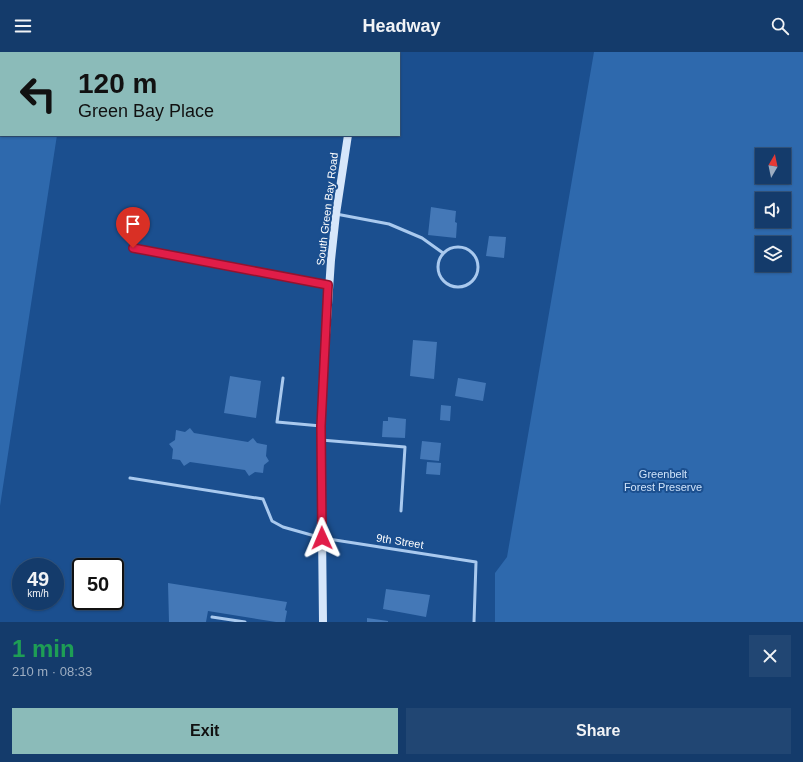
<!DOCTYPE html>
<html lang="en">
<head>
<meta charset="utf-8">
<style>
	body { margin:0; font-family:Helvetica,sans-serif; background:#214673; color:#f1f3f6; height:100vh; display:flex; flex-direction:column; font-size:15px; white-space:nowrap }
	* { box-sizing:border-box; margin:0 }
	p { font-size:13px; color:#9dadc1 }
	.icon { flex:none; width:22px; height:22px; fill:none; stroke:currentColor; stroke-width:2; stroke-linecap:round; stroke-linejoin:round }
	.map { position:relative; height:570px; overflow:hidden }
	.drawer { display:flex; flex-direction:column; background:#143b6b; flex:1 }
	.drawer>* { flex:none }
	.hud { position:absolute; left:0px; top:0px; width:400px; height:84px; box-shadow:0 1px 3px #0004,0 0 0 1px #33557e; background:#8bbbb9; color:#111; overflow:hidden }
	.needle { width:26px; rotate:9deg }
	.fabs { position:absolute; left:755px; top:96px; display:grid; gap:8px }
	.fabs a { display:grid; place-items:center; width:36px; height:36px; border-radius:0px; background:#143b6b; box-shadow:0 1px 3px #0004,0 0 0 1px #33557e; font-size:20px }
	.speed { position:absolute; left:12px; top:506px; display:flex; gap:8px; font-size:20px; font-weight:700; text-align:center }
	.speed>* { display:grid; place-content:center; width:52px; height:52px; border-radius:50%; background:#143b6b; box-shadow:0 1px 3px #0004,0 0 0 1px #33557e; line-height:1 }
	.speed small { font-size:10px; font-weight:400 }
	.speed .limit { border:2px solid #111; border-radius:6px; background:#fff; color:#111 }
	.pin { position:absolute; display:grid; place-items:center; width:34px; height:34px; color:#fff; margin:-41px -17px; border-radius:50% 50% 50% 0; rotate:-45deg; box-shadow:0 0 4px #0007 }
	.pin .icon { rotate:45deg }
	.me { position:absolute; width:44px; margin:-22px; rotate:359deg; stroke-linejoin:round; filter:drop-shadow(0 0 3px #0008) }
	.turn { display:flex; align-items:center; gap:14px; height:84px; padding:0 12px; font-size:18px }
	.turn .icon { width:52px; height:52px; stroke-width:2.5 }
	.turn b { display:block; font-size:28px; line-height:34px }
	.round { display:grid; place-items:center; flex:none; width:42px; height:42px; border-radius:0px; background:#214673 }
	.head { display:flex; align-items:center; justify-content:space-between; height:68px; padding:0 12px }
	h1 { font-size:24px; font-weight:700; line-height:30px; color:#1e9e55 }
	.primary-button { display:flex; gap:8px; margin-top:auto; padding:8px 12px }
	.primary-button a { flex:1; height:46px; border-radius:0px; background:#8bbbb9; color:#111; font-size:16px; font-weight:700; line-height:46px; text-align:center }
	.primary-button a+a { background:#214673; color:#f1f3f6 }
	header { display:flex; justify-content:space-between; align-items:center; height:52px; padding:0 12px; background:#143b6b; font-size:18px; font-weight:700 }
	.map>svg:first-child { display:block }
	.green { fill:#2e69ad; fill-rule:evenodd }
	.building { fill:#4478b7 }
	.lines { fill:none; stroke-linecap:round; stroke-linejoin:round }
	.service { stroke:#a9c9ee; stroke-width:3 }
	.minor { stroke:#a9c9ee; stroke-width:4 }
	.secondary { stroke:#d6e6fa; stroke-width:8 }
	.route-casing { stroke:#92132f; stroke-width:10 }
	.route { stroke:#e11d48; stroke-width:7 }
	.labels { text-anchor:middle; stroke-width:4; stroke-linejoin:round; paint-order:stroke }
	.street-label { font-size:11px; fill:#fff; stroke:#1b4f8f }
	.park-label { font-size:11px; fill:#cfe3fa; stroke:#1b4f8f }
</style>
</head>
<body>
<header><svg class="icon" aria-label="menu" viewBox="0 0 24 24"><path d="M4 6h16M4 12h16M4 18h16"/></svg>Headway<svg class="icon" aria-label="search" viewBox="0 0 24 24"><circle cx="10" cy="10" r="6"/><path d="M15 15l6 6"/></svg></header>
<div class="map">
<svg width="803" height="570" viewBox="0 0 803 570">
	<rect width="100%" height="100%" fill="#1b4f8f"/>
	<path class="green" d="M0,0L15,1H1V83H57L0,454Z
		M594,0H803V570H495V521L507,505ZM762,103H784V125H762ZM762,147H784V169H762ZM762,191H784V213H762Z"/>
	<path class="building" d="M431,155L456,159L455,170L457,171L456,186L428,183Z
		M489,184L506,185L504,206L486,204Z
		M413,288L437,290L434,327L410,324Z
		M230,324L261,329L256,366L224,361Z
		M458,326L486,331L483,349L455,344Z
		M441,353L451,354L450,369L440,368Z
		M388,365L406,367L405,386L382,385L383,369H388Z
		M190,376L194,381L248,390L253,386L257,391L267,393L266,404L269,409L264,413L263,421L255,420L249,424L245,418L190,410L184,414L180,408L172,407L173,397L169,392L175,388L176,378L185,380Z
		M422,389L441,391L439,409L420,407Z
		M427,410L441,411L440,423L426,422Z
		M168,531L287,550L285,558L287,559L285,570H276L208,559L206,570H169Z
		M386,537L430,543L426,565L383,557Z
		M367,566L388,569V570H367Z"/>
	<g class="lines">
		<path class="service" d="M157,1V0
			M239,1V0
			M295,1V0
			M336,162L389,172L422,186L443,201
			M438 215a20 20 0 1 1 40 0a20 20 0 1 1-40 0Z
			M283,326L277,370L321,374
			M321,388L405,395L401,459
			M130,426L263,447L272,469L283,475L322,486L476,510L474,570
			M212,565L245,570"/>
		<path class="minor" d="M75,0L82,1
			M133,196L328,233"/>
		<path class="secondary" d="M361,1V0
			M323,570L321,388L323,327L331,208L336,162L348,83"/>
	</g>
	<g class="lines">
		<defs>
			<path id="route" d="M133,196L328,233L321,374L322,486"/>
		</defs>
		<use href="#route" class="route-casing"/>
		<use href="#route" class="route"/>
	</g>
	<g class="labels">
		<g class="street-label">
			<text transform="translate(327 157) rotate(-83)" y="4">South Green Bay Road</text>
			<text transform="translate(400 489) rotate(9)" y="4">9th Street</text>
		</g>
		<g class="park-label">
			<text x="663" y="426">Greenbelt<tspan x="663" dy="13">Forest Preserve</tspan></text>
		</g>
	</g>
</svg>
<div class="fabs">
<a><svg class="needle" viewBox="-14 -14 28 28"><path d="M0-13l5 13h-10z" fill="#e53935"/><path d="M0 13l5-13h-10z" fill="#9dadc1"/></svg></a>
<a><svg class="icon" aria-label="sound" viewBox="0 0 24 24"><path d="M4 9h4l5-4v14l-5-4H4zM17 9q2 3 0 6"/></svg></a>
<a><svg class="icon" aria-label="layers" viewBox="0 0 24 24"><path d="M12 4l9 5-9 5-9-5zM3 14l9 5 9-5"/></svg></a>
</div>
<div class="speed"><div>49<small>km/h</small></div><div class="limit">50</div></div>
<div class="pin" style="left:133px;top:196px;background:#d93025"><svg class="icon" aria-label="arrive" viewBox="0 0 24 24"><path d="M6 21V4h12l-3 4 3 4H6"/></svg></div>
<svg class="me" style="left:322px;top:486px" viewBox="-20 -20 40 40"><path d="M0-17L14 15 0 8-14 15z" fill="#e11d48" stroke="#fff" stroke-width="4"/></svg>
<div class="hud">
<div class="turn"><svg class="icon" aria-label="left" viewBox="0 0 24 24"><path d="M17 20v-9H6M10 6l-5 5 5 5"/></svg><div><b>120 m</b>Green Bay Place</div></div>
</div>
</div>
<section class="drawer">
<div class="head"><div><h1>1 min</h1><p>210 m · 08:33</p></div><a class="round"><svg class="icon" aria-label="close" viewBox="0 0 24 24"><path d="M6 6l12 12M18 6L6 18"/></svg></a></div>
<div class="primary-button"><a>Exit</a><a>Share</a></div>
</section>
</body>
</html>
